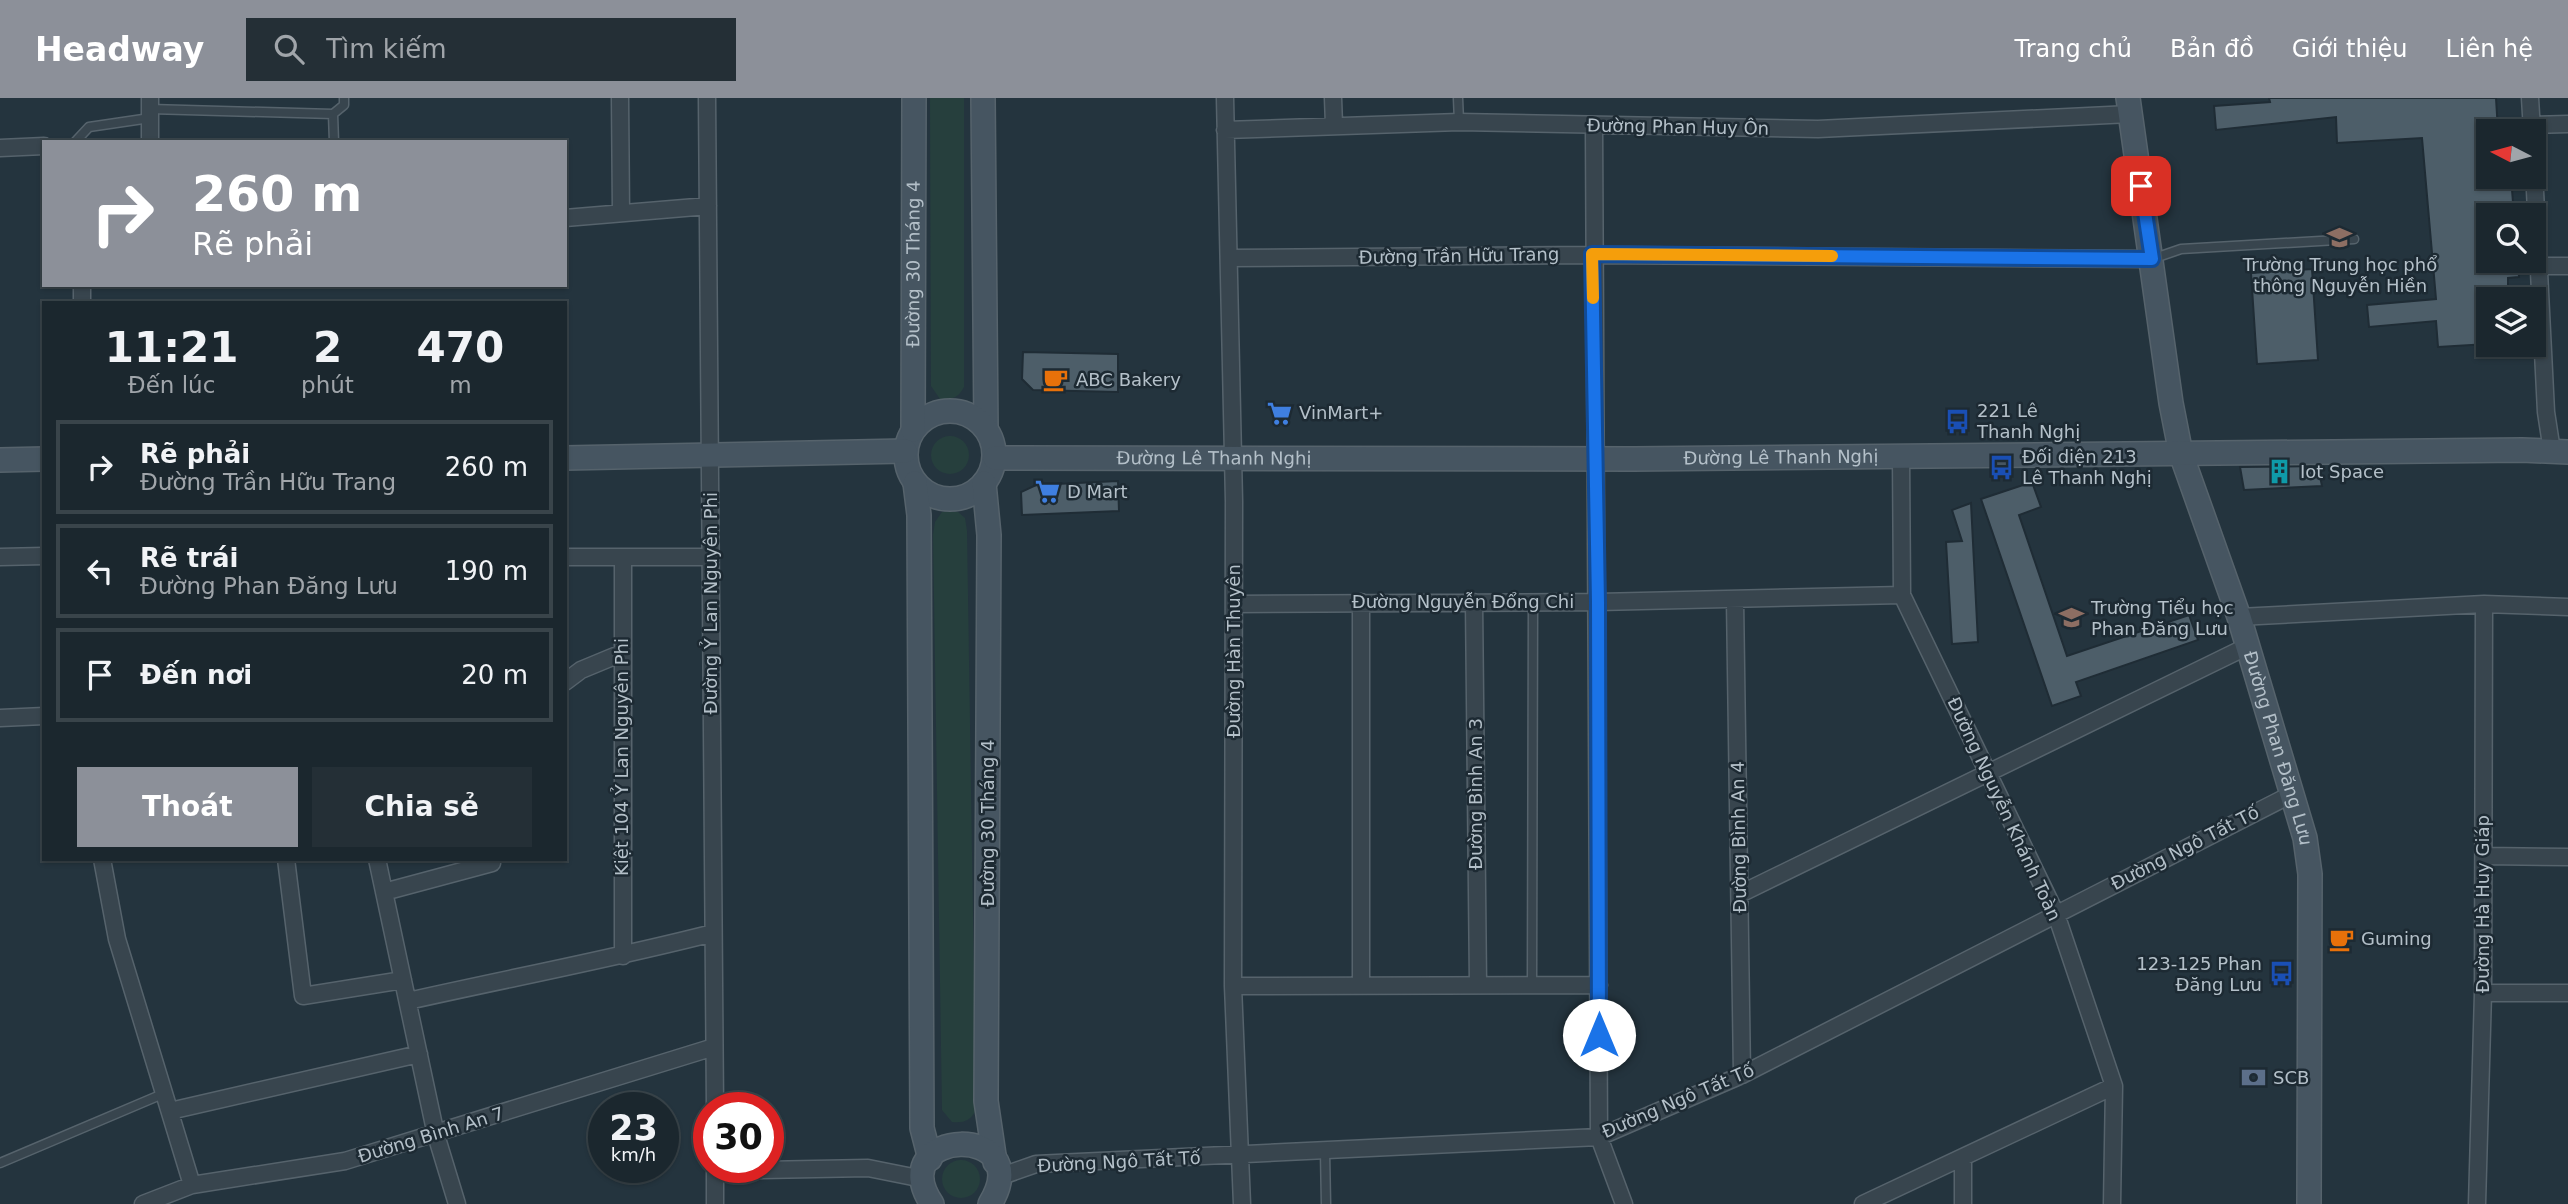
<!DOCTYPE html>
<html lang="vi">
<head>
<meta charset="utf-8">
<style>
	body { margin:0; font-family:"DejaVu Sans",sans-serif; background:#242f36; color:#f1f3f6; height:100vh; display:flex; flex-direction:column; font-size:26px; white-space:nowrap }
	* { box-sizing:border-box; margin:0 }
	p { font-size:23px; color:#a0a5aa }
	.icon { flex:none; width:38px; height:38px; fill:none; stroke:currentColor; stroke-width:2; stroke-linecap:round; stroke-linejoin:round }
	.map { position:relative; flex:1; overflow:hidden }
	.drawer { position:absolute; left:42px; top:203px; width:525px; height:560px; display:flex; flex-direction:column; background:#1b272e; border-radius:0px; box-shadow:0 2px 5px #0004,0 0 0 2px #39444a }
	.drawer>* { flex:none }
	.hud { position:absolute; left:42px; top:42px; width:525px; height:147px; border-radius:0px; box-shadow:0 2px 5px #0004,0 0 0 2px #39444a; background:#8c9099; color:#fff; overflow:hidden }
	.needle { width:46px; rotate:276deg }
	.fabs { position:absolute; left:2476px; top:21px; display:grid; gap:14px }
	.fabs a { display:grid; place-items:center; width:70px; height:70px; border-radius:0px; background:#1b272e; box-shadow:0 2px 5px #0004,0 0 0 2px #39444a; font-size:35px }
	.speed { position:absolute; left:588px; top:994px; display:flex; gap:14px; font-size:35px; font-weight:700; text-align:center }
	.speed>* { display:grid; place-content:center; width:91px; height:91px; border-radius:50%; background:#1b272e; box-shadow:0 2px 5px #0004,0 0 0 2px #39444a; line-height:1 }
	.speed small { font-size:18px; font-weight:400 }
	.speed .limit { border:10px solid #d22; background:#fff; color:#111 }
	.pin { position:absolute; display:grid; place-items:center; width:60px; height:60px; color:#fff; margin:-30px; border-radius:14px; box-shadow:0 4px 10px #0006 }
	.me { position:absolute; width:77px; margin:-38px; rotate:0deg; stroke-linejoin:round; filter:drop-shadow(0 0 5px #0008) }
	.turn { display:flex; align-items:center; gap:24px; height:147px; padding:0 35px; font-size:32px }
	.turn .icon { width:91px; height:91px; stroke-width:2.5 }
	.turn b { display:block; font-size:49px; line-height:60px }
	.eta { display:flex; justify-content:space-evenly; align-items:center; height:119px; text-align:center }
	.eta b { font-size:42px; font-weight:700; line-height:49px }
	.primary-button { display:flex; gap:14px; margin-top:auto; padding:14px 35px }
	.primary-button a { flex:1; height:80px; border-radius:0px; background:#8c9099; color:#fff; font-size:28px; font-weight:700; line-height:80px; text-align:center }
	.primary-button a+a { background:#242f36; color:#f1f3f6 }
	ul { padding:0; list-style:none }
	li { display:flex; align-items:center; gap:21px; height:94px; margin:0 14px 10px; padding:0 21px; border:4px solid #39444a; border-radius:0px }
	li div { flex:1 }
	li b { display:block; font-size:26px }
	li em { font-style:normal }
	header { display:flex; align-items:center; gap:42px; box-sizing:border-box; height:98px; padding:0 35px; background:#8c9099; color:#fff }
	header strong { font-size:33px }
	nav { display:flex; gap:38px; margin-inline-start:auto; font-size:24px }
	.search { width:490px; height:63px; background:#242f36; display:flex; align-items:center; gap:18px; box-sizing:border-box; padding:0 24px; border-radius:0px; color:#a0a5aa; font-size:26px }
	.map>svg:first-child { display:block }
	.green { fill:#263f3d }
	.building { fill:#4d5e69; stroke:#1f2c35; stroke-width:2 }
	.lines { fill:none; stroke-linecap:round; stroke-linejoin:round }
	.lane-casing { stroke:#56636c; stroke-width:11 }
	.street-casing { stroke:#56636c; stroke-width:19 }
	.secondary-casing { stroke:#56636c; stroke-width:26 }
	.lane { stroke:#38454e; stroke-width:8 }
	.street { stroke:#38454e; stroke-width:16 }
	.secondary { stroke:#465561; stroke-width:23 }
	.route-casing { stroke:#114b97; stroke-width:18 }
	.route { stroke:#1a73e8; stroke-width:12 }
	.slow { stroke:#f59e0b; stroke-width:12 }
	.labels { text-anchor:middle; stroke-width:5; stroke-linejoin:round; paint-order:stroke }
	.street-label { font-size:18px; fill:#b4c0c9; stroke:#1d2a33 }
	.poi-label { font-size:18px; fill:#b4c0c9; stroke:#1d2a33; text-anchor:start }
</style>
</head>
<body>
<header>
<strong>Headway</strong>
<div class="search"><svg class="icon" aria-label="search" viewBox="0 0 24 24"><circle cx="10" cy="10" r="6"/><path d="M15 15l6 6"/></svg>Tìm kiếm</div>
<nav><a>Trang chủ</a><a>Bản đồ</a><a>Giới thiệu</a><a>Liên hệ</a></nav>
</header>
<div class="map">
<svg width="2568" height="1106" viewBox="0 0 2568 1106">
	<rect width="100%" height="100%" fill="#24343e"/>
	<path class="green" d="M930,0H964V289C958,300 952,302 940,301L931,288Z
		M931 357a19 19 0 1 1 38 0a19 19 0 1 1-38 0Z
		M942,414H958L965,420L967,433L976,1012C970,1023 964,1025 952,1024L942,1012L933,437L935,424Z
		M942 1081a19 19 0 1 1 38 0a19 19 0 1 1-38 0Z"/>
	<path class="building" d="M2269,0H2496L2498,33H2488V79H2511L2514,117H2488V163H2518L2519,179L2508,180V190L2488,191V246L2438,249L2436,223L2369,229L2367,207L2436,201L2422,40L2337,45L2336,19L2216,32L2214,8L2270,4Z
		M2312,171L2318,262L2257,266L2251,175Z
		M1023,254L1118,256V294L1033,292L1022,281Z
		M2318,368L2322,388L2244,392L2240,369Z
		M1118,383L1119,413L1022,417L1021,394L1036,387Z
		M2032,384L2041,409L2019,417L2067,558L2189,517L2198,542L2076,584L2081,598L2052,608L1981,401Z
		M1971,405L1978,544L1952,546L1946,444L1962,443L1952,412Z"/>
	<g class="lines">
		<defs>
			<path id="lane" d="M1458,0L1459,24
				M150,11L333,16
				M75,44L89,29L150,20
				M334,44L333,16L344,7V0
				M2152,161L2181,151L2354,141
				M1532,887L1533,504
				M1325,1054L1326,1106
				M0,1065L165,995"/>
			<path id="street" d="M150,0V44
				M620,0L621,115
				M707,0L715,1010
				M1225,0L1234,403L1233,888L1242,1106
				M1333,0L1334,27
				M2530,0L2532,33
				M2531,27L2568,26
				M1594,29L1599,1039L1624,1106
				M1225,32L1459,24L1818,31L2130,16
				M0,50L44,48
				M2534,73L2546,314L2552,353
				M565,120L708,108
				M1229,160L1592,157L2152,161
				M2540,168H2568
				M82,187V205
				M1901,359L1902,497L2056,816L2114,988L2112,1106
				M0,459L44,458
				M565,459H711
				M623,459V858
				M1735,502L1742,977
				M1361,504V886
				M1474,504L1478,887
				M1234,506L1598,504L1902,497
				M2239,519L2484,506L2568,509
				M565,584L581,572L622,555
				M0,620L44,618
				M2484,758L2568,759
				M102,761L117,841L192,1087
				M286,761L303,898L403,882
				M377,761L436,1037L457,1106
				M384,794L492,765
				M1740,796L2248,548
				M1233,888L1599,887
				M2483,895H2568
				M408,903C510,880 612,861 713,835
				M170,1013L419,956
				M715,1069V1106
				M715,1073L868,1070L923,1081
				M999,1079L1036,1066L1599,1039L1742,977L2294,695
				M143,1106L192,1087L345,1063L714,949
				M1863,1106L2114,988
				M1963,1106V1059
				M2477,1106L2483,895L2484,506"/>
			<g id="secondary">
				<path d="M983,0L986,331"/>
				<path id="s1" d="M2128,0L2171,305L2181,356L2239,519L2305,740L2310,776L2309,1106"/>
				<circle cx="950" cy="357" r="44"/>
				<path id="s2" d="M913,332L914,0"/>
				<path d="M565,360L905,353"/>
				<path id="s3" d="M995,360L1634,361L2522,352L2568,354"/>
				<path d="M0,362L44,361"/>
				<path d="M915,385L919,417L922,1030L930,1061"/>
				<path d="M984,385L989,437L986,1003L995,1064"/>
				<path d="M932,1106C881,1029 1040,1024 990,1106"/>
			</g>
		</defs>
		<use href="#lane" class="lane-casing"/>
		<use href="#street" class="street-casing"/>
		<use href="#secondary" class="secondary-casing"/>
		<use href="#lane" class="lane"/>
		<use href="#street" class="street"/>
		<use href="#secondary" class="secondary"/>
	</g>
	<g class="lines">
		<defs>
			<path id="route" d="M1599,937L1598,504L1592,156L2152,161L2141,88"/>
		</defs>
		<use href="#route" class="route-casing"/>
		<use href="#route" class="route"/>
		<path class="slow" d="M1593,200L1592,156L1832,158"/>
	</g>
	<defs>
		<symbol id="school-bare" viewBox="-9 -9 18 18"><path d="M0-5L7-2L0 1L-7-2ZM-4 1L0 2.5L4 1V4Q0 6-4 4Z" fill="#8d6e63" stroke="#1d2a33" stroke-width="2.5" paint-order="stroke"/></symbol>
		<symbol id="cafe-bare" viewBox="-9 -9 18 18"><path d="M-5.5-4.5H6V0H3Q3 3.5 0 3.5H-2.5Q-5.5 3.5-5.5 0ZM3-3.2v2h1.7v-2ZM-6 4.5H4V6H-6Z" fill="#e8710a" stroke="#1d2a33" stroke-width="2.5" paint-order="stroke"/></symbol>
		<symbol id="supermarket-bare" viewBox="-9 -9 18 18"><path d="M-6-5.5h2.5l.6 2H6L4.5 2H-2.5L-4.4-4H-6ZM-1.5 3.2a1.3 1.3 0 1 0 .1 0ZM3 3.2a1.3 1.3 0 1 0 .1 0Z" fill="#3f7fe0" stroke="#1d2a33" stroke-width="2.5" paint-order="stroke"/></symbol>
		<symbol id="bus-bare" viewBox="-9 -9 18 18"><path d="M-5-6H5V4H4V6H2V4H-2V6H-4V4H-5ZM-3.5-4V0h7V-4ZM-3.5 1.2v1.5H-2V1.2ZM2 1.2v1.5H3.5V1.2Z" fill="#1a4fb4" stroke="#1d2a33" stroke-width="2.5" paint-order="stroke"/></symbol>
		<symbol id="building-bare" viewBox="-9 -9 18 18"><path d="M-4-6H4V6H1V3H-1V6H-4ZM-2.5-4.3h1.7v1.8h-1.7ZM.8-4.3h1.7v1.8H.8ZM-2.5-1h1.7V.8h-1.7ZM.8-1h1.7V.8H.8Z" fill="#0f9aa8" stroke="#1d2a33" stroke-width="2.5" paint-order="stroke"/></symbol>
		<symbol id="bank-bare" viewBox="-9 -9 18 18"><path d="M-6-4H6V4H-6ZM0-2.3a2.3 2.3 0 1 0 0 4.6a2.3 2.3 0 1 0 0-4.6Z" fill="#5c6f8a" stroke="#1d2a33" stroke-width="2.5" paint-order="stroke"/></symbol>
	</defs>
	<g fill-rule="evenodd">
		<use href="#school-bare" x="2322" y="122" width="35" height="35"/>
		<use href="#cafe-bare" x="1038" y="264" width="35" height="35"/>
		<use href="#supermarket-bare" x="1262" y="298" width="35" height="35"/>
		<use href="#bus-bare" x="1940" y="306" width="35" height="35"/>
		<use href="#bus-bare" x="1984" y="352" width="35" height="35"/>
		<use href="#building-bare" x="2262" y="356" width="35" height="35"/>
		<use href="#supermarket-bare" x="1030" y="376" width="35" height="35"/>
		<use href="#school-bare" x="2054" y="502" width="35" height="35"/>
		<use href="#cafe-bare" x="2324" y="824" width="35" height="35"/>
		<use href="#bus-bare" x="2264" y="858" width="35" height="35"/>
		<use href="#bank-bare" x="2236" y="962" width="35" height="35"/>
	</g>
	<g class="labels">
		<g class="street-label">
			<text transform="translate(1678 29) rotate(1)" y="6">Đường Phan Huy Ôn</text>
			<text transform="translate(1459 158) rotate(-1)" y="6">Đường Trần Hữu Trang</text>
			<text dy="6" stroke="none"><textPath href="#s2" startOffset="166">Đường 30 Tháng 4</textPath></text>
			<text dy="6" stroke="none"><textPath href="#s3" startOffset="219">Đường Lê Thanh Nghị</textPath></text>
			<text dy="6" stroke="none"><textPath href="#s3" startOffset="786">Đường Lê Thanh Nghị</textPath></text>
			<text x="1463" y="510">Đường Nguyễn Đổng Chi</text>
			<text transform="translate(711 505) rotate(-90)" y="6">Đường Ỷ Lan Nguyên Phi</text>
			<text transform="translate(1234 553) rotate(-90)" y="6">Đường Hàn Thuyên</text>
			<text dy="6" stroke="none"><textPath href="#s1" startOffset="670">Đường Phan Đăng Lưu</textPath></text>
			<text transform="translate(622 659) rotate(-90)" y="6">Kiệt 104 Ỷ Lan Nguyên Phi</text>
			<text transform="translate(1476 696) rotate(-90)" y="6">Đường Bình An 3</text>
			<text transform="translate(2004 711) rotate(65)" y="6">Đường Nguyễn Khánh Toàn</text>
			<text transform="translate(988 725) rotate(-90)" y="6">Đường 30 Tháng 4</text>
			<text transform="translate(1739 739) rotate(-91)" y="6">Đường Bình An 4</text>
			<text transform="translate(2185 750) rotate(-27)" y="6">Đường Ngô Tất Tố</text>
			<text transform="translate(2483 806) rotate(-90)" y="6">Đường Hà Huy Giáp</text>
			<text transform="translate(1678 1003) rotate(-23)" y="6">Đường Ngô Tất Tố</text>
			<text transform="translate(431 1037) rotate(-17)" y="6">Đường Bình An 7</text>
			<text transform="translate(1119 1064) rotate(-3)" y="6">Đường Ngô Tất Tố</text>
		</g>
		<g class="poi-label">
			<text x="2340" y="173" text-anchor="middle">Trường Trung học phổ<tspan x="2340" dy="21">thông Nguyễn Hiền</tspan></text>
			<text x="1076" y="288">ABC Bakery</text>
			<text x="1977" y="319">221 Lê<tspan x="1977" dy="21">Thanh Nghị</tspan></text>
			<text x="1299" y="321">VinMart+</text>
			<text x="2022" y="365">Đối diện 213<tspan x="2022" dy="21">Lê Thanh Nghị</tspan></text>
			<text x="2300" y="380">Iot Space</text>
			<text x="1067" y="400">D Mart</text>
			<text x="2091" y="516">Trường Tiểu học<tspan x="2091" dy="21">Phan Đăng Lưu</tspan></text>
			<text x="2361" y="847">Guming</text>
			<text x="2262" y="872" text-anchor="end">123-125 Phan<tspan x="2262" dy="21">Đăng Lưu</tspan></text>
			<text x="2273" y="986">SCB</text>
		</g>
	</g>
</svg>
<div class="fabs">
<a><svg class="needle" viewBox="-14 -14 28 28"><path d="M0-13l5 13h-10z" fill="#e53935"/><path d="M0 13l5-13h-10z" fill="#a0a5aa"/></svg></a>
<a><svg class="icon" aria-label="search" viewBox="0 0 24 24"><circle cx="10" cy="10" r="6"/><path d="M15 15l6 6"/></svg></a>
<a><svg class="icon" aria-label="layers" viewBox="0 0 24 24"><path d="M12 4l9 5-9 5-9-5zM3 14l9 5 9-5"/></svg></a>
</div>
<div class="speed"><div>23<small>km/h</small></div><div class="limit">30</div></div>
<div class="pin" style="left:2141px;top:88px;background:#d93025"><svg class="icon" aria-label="arrive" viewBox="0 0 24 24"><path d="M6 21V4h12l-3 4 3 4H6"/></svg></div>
<svg class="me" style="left:1599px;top:937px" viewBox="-20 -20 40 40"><circle r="19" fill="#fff"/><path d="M0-13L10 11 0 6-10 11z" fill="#1a73e8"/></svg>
<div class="hud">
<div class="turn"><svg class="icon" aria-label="right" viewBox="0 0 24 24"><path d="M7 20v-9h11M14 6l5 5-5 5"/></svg><div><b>260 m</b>Rẽ phải</div></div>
</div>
<section class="drawer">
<div class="eta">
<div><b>11:21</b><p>Đến lúc</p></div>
<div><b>2</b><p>phút</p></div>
<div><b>470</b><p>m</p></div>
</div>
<ul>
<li><svg class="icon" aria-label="right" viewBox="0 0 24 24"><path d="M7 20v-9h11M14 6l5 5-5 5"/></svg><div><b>Rẽ phải</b><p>Đường Trần Hữu Trang</p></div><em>260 m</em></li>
<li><svg class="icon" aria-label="left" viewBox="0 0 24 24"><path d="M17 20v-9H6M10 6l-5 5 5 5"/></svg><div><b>Rẽ trái</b><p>Đường Phan Đăng Lưu</p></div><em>190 m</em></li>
<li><svg class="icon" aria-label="arrive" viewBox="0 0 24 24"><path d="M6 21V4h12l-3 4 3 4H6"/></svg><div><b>Đến nơi</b></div><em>20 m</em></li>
</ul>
<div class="primary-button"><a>Thoát</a><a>Chia sẻ</a></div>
</section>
</div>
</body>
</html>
